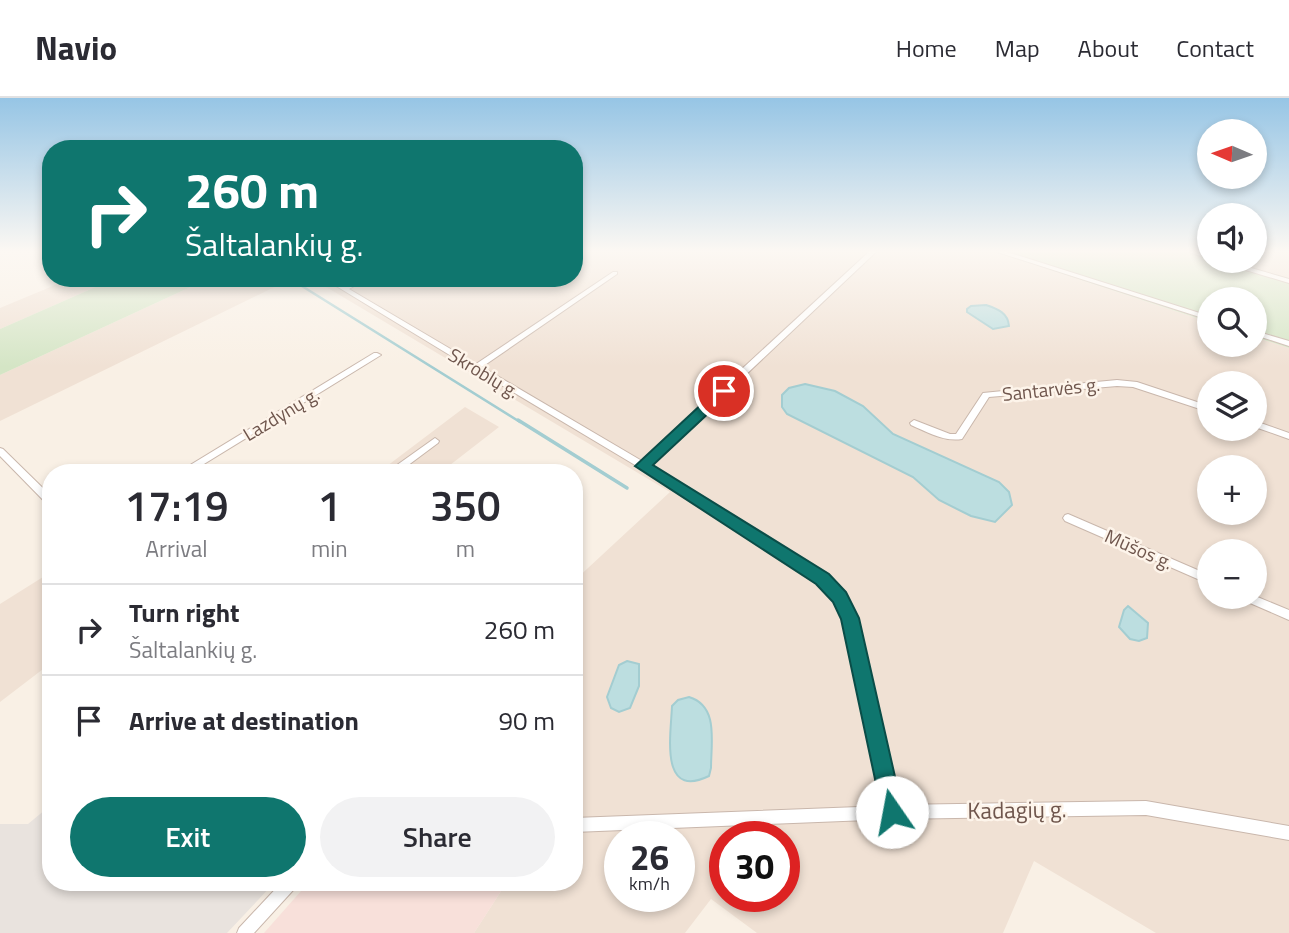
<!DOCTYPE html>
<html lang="en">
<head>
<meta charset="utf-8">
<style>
	body { margin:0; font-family:"Titillium Web",sans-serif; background:#f2f2f3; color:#2b2b33; height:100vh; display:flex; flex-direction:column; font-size:26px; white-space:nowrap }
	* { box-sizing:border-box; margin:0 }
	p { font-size:23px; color:#7c7c81 }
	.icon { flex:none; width:38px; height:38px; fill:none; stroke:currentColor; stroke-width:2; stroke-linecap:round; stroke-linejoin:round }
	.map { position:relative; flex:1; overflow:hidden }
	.sheet { position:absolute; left:42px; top:366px; width:541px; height:427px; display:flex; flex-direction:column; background:#fff; border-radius:28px; box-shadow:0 4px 10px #0003 }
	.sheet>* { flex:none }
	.top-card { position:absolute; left:42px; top:42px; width:541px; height:147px; border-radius:28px; box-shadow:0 4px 10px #0003; background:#0f766e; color:#fff; overflow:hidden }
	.needle { width:46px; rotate:272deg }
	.tools { position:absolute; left:1197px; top:21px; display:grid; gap:14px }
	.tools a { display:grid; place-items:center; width:70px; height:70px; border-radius:50%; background:#fff; box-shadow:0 4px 10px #0003; font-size:35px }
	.speed { position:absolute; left:604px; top:723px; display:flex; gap:14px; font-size:35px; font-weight:700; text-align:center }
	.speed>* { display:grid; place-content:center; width:91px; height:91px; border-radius:50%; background:#fff; box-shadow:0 4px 10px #0003; line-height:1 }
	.speed small { font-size:18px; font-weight:400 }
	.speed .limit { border:10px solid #d22; background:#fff; color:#111 }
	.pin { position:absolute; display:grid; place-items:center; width:60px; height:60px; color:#fff; margin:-30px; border:4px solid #fff; border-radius:50%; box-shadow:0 2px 7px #0007 }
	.me { position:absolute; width:77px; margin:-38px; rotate:348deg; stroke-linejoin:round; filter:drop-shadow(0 0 5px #0008) }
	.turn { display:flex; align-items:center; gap:24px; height:147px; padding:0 28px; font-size:32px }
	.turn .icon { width:91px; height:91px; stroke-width:2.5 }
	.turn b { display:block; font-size:49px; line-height:60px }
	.eta { display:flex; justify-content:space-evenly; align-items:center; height:119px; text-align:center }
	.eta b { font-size:42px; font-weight:600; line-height:49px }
	.cta { display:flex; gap:14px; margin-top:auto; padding:14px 28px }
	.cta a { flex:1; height:80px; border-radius:42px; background:#0f766e; color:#fff; font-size:28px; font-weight:600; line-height:80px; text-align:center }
	.cta a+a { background:#f2f2f3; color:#2b2b33 }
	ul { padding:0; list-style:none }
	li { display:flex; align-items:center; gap:21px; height:91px; padding:0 28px; border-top:2px solid #e1e1e2 }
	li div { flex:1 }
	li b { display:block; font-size:26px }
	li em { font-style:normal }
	header { display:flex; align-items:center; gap:42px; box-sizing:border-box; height:98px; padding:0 35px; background:#fff; border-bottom:2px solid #e1e1e2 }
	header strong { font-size:33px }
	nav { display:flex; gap:38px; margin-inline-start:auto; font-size:24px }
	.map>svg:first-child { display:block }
	.residential { fill:#f0e1d4; fill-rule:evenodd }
	.commercial { fill:#f8e0da }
	.industrial { fill:#e9e3de }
	.green { fill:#d4e5c5 }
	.water { fill:#bcdee0; stroke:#a3cdd1; stroke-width:2 }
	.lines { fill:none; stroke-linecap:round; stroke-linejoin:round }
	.stream-far1 { stroke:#a3cdd1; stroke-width:2.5 }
	.stream { stroke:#a3cdd1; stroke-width:3.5 }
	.minor-casing { stroke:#c9b7ac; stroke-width:2 }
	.minor { fill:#fff; fill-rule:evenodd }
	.route { fill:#0f766e; stroke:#0a4d48; stroke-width:2 }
	.labels { text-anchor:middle; stroke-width:5; stroke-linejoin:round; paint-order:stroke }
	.street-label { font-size:19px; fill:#6f564d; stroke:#fdf4ea }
	.near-street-label { font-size:23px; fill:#6f564d; stroke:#fdf4ea }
</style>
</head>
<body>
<header>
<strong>Navio</strong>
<nav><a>Home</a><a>Map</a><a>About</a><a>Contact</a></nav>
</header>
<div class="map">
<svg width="1289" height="835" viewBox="0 0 1289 835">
	<rect width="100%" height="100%" fill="#f9f0e5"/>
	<path class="residential" d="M574,152H989L1209,224V247H1255V239L1289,250V835H1156L1034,763L1003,835H757L711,801L685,835H474L507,784H574V483L670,394L311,180H574ZM1209,285H1255V331H1209ZM863,308L893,336L1012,407L995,424L939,402L913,379L787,316ZM1209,369H1255V415H1209ZM1209,453H1255V499H1209ZM620,738H679V798H620ZM724,738H784V798H724Z
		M1255,152H1289V183L1222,163H1255Z
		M72,180H116L0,231V210Z
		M210,180H283L287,183L0,323V277Z
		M465,309L499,329L441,374H379Z
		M51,474V565L0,604V506Z"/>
	<path class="commercial" d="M309,784H507L474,835H264Z"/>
	<path class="industrial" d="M51,707V784H275L227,835H0V726H28Z"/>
	<path class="green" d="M989,152H1186L1209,159V163H1222L1289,183V250L1255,239V201H1209V224Z
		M116,180H210L0,277V231Z"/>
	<path class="water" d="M986,207C998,211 1008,215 1009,228L993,231L967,214V211L971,208Z
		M805,286L835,293L863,308L893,336L999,384L1009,394L1012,407L995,424L971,418L939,402L913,379L787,316L782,309V297L789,290Z
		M1128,508L1148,525L1147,540L1139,543L1130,541L1119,529L1124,512Z
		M627,563L639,566V588L630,610L619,614L611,610L607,599L619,567Z
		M689,599C719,608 711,644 711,670L709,678C659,702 671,636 672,608L678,602Z"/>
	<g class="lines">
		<path class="stream-far1" d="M289,180L520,324"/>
		<path class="stream" d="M518,322L627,390"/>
		<defs>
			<path id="minor" d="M871,152H878L649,368L826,478L844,496L855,520L898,707L1146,703L1289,728V742L1146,717L893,721L574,734V720L885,708L845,520L836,502L818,484L640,370L476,272H472L471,270L323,180H331L344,188L359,180H368L349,191L476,266L613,174H617V176L482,269L642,363Z
				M991,152H1001L1209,218V222Z
				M1183,152H1193L1209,157V161Z
				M1218,163H1227L1289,181V185L1219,164Z
				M1255,233L1289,243V248L1255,237Z
				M374,255H377L381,257L191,374H181L182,372Z
				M1117,282L1137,284L1209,308V314L1133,289L1117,288L989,299L962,341C944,344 927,334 911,327L910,325L914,322L950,336H956L983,295Z
				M1255,323L1289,335V341L1255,329Z
				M435,340L439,343L438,345L399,374H389L390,372Z
				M0,350L3,351L51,398V407H48L0,358Z
				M1068,416L1209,477V486L1065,423L1063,420L1065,417Z
				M1255,498L1289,512V522L1243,502L1242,499Z
				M282,784H298L296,789L254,835H237L239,830Z"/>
		</defs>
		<use href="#minor" class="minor-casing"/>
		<use href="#minor" class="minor"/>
	</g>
	<linearGradient id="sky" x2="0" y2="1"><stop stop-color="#96c5e5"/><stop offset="0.57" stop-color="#fcf8f3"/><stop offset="1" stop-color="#fcf8f3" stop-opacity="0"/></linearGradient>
	<rect width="1289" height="269" fill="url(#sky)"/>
	<path class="route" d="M724,289L731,293L729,296L653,367L829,476L846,494L859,520L903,714L900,722L892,725L885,722L882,714L841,521L833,504L816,486L635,368L719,290Z"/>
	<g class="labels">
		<g class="street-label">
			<text transform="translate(484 275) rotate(31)" y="7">Skroblų g.</text>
			<text transform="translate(1051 291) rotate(-6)" y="7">Santarvės g.</text>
			<text transform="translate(281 316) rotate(-31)" y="7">Lazdynų g.</text>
			<text transform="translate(1139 451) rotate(24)" y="7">Mūšos g.</text>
		</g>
		<g class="near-street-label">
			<text transform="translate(1017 712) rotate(-1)" y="8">Kadagių g.</text>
		</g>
	</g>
</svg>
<div class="tools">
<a><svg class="needle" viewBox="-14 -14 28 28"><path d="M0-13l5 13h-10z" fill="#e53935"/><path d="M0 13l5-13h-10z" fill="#7c7c81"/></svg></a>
<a><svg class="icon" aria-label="sound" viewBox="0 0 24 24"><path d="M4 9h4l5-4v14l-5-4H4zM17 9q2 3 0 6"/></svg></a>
<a><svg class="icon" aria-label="search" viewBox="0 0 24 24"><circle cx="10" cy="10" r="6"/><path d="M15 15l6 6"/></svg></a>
<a><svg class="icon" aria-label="layers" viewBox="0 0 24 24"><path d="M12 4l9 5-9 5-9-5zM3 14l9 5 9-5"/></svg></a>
<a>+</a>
<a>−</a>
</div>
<div class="speed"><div>26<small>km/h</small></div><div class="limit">30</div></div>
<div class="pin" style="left:724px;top:293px;background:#d93025"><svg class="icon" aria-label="arrive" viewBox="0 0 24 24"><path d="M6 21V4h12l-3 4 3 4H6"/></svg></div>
<svg class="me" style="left:892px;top:714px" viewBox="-20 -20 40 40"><circle r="19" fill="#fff"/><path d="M0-13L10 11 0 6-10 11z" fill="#0f766e"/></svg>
<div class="top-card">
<div class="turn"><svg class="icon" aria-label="right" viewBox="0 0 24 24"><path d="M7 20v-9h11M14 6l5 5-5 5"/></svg><div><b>260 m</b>Šaltalankių g.</div></div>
</div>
<section class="sheet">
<div class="eta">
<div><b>17:19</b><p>Arrival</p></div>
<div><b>1</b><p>min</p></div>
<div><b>350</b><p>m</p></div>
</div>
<ul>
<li><svg class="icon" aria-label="right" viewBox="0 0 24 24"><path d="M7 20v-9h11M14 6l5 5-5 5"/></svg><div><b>Turn right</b><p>Šaltalankių g.</p></div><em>260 m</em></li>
<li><svg class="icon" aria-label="arrive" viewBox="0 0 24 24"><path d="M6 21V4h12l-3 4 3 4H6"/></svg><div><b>Arrive at destination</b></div><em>90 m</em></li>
</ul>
<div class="cta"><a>Exit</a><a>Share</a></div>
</section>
</div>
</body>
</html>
